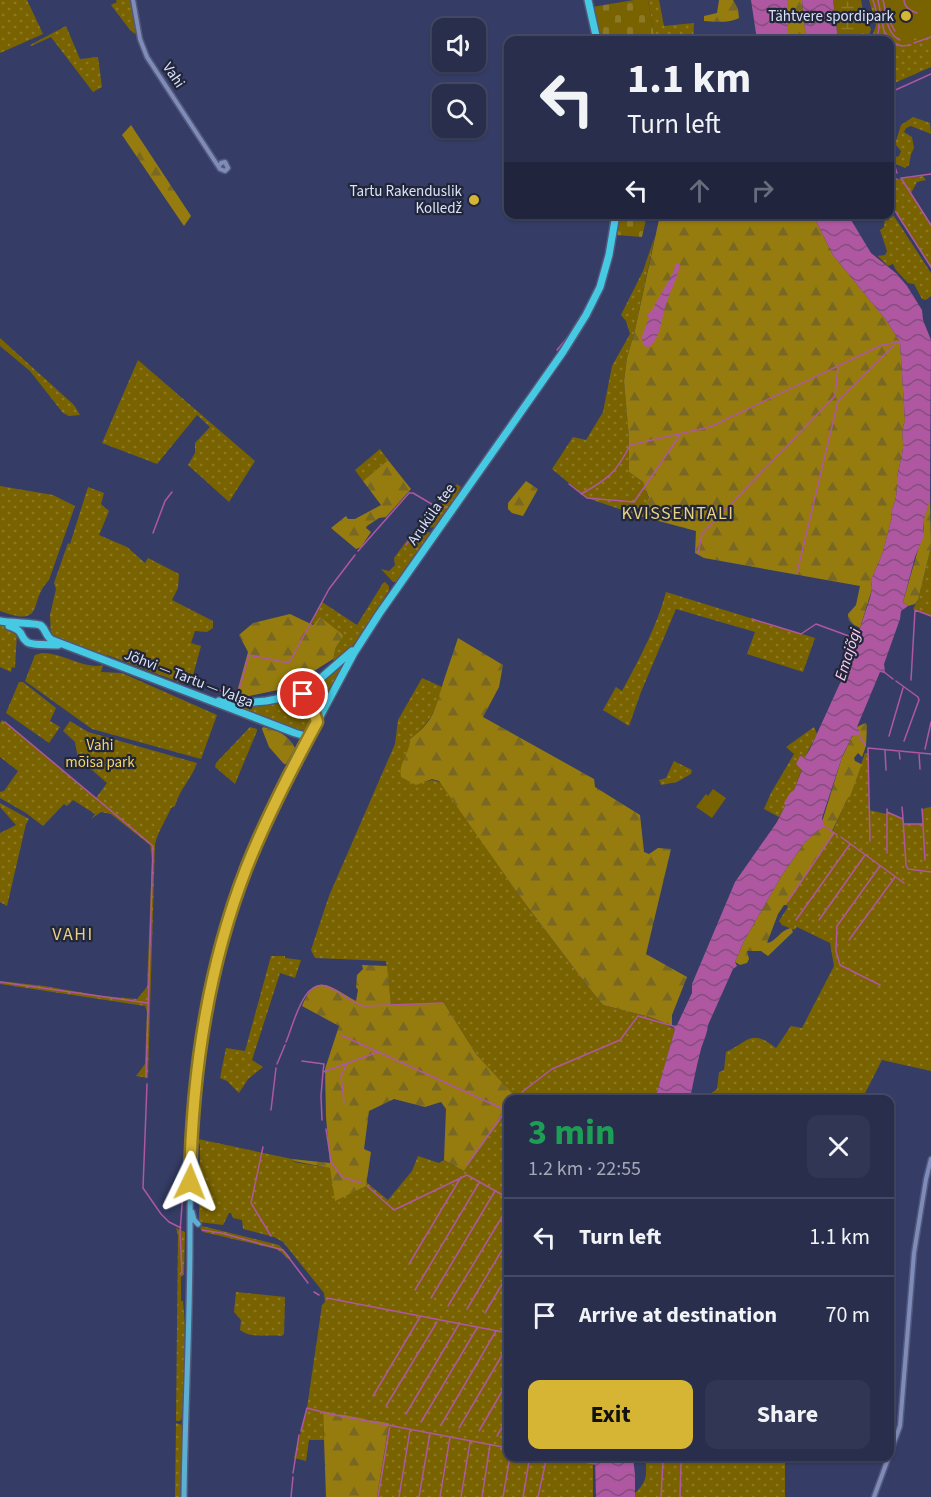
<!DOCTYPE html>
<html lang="en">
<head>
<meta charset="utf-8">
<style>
	body { margin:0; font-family:"Source Sans 3",sans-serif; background:#303653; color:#f1f3f6; height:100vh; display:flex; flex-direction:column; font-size:22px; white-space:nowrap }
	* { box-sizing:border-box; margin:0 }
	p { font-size:20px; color:#a5a8b5 }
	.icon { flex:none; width:33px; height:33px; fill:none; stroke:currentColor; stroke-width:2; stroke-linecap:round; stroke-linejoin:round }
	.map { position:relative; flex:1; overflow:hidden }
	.side { position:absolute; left:504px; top:1095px; width:390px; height:366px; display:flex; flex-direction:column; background:#282e4c; border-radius:12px; box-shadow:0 2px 4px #0004,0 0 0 2px #444a64 }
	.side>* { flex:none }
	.guide { position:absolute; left:504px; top:36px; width:390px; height:183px; border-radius:12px; box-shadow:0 2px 4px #0004,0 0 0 2px #444a64; background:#282e4c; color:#f1f3f6; overflow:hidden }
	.tools { position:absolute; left:432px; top:18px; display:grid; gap:12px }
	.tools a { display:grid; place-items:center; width:54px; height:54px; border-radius:12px; background:#282e4c; box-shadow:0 2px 4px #0004,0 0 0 2px #444a64; font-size:30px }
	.pin { position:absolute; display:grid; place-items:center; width:51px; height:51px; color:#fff; margin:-26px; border:3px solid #fff; border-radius:50%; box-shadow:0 2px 6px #0007 }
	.me { position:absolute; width:66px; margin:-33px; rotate:2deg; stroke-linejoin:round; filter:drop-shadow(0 0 4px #0008) }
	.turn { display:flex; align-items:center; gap:21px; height:126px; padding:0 24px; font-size:27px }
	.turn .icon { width:78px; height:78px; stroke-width:2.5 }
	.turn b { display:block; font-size:42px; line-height:51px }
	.lanes { display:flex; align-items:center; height:57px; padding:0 24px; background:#0003; justify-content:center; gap:30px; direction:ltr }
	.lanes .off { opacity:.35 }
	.round { display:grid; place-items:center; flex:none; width:63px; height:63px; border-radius:12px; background:#303653 }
	.summary { display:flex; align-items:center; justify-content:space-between; height:102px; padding:0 24px }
	h1 { font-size:36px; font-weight:700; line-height:45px; color:#1e9e55 }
	.cta { display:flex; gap:12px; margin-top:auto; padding:12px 24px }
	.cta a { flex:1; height:69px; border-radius:12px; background:#d6b534; color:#111; font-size:24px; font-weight:700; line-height:69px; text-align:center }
	.cta a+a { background:#303653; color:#f1f3f6 }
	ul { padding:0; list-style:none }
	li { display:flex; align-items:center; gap:18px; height:78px; padding:0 24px; border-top:2px solid #444a64 }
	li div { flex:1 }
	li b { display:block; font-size:22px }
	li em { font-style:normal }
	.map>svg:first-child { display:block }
	.green { fill:url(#green-dots) }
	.forest { fill:url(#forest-firs) }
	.wetland { fill:url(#wetland-marsh) }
	.cemetery { fill:url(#cemetery-stones) }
	.pitch { fill:#796300 }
	.water { fill:url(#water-waves) }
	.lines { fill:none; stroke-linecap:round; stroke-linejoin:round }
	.stream { stroke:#af57a1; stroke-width:1.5 }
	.minor-casing { stroke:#52587b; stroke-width:7 }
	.major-casing { stroke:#52587b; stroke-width:8 }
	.highway-casing { stroke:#52587b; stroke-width:10 }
	.minor { stroke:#7f8bb9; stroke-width:4 }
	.major { stroke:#5db0d2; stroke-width:5 }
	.highway { stroke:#46c9e3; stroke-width:7 }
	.route-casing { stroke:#8b7622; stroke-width:15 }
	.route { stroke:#d6b534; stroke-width:10 }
	.poi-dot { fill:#d6b534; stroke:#222639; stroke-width:2 }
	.labels { text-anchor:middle; stroke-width:4.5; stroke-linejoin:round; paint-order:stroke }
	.poi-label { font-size:15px; fill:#dae1fa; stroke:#222639; text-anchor:end }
	.street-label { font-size:15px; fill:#dae1fa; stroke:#222639 }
	.park-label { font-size:15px; fill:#f8d65f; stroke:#222639 }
	.water-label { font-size:16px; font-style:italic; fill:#fccdf2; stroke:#222639 }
	.quarter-label { font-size:18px; letter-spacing:1.5px; fill:#e9d285; stroke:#222639 }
</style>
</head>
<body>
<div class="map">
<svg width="931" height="1497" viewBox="0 0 931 1497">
	<defs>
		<pattern id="green-dots" width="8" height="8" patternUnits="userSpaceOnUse" patternTransform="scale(1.5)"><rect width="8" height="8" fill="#796300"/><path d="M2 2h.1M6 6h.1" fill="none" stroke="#8b7926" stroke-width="1.8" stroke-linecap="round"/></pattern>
		<pattern id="forest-firs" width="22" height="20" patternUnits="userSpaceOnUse" patternTransform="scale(1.5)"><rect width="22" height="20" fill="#967c0e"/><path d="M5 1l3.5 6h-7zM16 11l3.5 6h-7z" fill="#786823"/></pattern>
		<pattern id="wetland-marsh" width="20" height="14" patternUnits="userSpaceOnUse" patternTransform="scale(1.5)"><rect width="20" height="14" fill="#796300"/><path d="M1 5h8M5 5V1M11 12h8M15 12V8" fill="none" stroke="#8b7926"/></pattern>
		<pattern id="cemetery-stones" width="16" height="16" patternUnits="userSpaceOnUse" patternTransform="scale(1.5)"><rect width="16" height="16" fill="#796300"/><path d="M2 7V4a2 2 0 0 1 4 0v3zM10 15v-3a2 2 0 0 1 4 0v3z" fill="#8b7926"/></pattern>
		<pattern id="water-waves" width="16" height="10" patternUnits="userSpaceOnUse" patternTransform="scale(1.5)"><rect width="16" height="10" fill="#af57a1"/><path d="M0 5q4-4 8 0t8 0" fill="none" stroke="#834f7f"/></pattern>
	</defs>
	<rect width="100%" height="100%" fill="#353d66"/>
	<path class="green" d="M0,0H27L43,34L0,53Z
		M116,0H131L137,30L135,34L130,30L111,5L117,2Z
		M648,0H659L664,26L694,23L693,40H655Z
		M869,0H931V67L890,85V40H871L876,25Z
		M66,26L80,59L98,57L102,87L93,92L51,37L31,46L30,45Z
		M913,117L930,123L931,134L911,126L906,128L904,132L912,137L914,148L911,154L909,165L905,168L894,163L892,158L899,156L901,151L895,144L901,125Z
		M923,176L926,180L917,182L911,193L931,225V267L890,203V180Z
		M890,210L931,273V296L926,300L922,299L914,284L908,283L896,270L893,264L888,266L878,256L885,255L887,251L880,230L884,227L885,217L883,216L876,221L874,215L890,214Z
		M655,236L635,330L627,358L624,381L629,438V472L643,482L649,499L640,516L587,498L552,469L573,437L586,440L603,412L612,366L630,334L626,321L621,315L643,271Z
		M0,338L74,405L80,415L69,416L63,413L30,371L0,346Z
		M138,360L255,461L229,502L188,465L195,453V443L210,427L197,415L157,464L102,443Z
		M380,449L388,460L363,481L355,470Z
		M457,484L461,487L451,506L435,527L421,529V532H429L430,534L396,582H393L381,569L389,571L395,565L394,558L427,513C440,513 449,494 457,484Z
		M0,486L53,495L75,506L49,580C27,602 47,628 0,611Z
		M88,487L104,493L101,504L109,511L99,535L127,547L145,563L148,558L179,574L178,588L172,600L213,621V628L207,632L195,631L191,643L201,646L192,679L184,684L107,655L104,659L51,637L50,615L56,589L54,583L68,543L70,544Z
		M931,547V616L913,609L918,600Z
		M385,582L389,586V590C373,616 358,642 337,665L333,659L336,647L343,637L316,623L311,624L322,602L357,625L383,583Z
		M666,592L815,638L803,672L747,654L755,632L676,609L641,692L629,726L603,710L616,687L622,691C639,660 657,626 666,592Z
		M0,624L17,632L15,668L12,667L11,672L0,667Z
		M42,653C64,653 85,670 103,665L101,672L122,673L217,715L201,759L92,729L25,681L35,655Z
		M340,666H343V668L318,713L309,689Z
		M422,678L442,687C438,709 428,725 410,739L424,782C436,778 439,781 447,790L521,898L586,984L603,1005L650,1017L675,1029L655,1099H516L476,1054L444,1003L391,1005L386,961L315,958L311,950L329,896L395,744L398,720Z
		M19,682H23L56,708L50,721L60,727L49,743L6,713Z
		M300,696L308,700L314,721L310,729L298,731L233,706H244Z
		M2,720L96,798L107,783L78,758L75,742L63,731L70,721L88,732L197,763C192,778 179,790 175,806L171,808C166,820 158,831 155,844L148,1078L136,1076L145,1064L147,1011L145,1006L0,984V981L44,986L102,996L137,999L147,987L152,860L150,845L111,814L101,812L91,819L95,814L73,800L67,806L64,804L43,826L26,813L0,798V792L4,791L18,771L0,757V723Z
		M250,727L257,729V731L235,784L215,767L216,763Z
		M814,727L817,734L805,757L796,764L802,769L794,790L779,817L764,809L771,793L794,754L786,747Z
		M865,753H868L869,810L886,814L887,812L903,819L904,824H923L922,809L931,807V1071L882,1060L862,1099L710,1100V1094L717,1089L719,1072L724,1070L726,1052C749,1042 750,1028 776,1048L791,1026L802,1028L834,966L830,943L797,927L794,930L782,925L779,921L788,907L786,905L788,901L834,834L832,832L848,798L850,797Z
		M674,761L692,770L691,774L677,782L661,785L659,780L666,778Z
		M0,803L29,819L26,824L7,906L0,902V833L16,825L0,807Z
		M271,956H285V958L301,960L295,978L280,973L252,1060L263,1067L248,1079L239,1093L227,1081L220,1078L226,1048L245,1051Z
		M508,1110V1456L593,1457V1497H377L389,1423L323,1411L324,1440H309L306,1461L294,1458L307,1408L322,1305L325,1302L324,1293L283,1242L274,1237L243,1229L242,1220L233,1218L231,1213H229L223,1225L199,1222L200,1146L198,1139L292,1159L294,1162L330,1168L332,1171L365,1186L366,1182L388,1200L412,1171L418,1156L439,1163L444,1160L464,1171Z
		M202,1226L279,1245L291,1258L288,1259L281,1252L276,1249L203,1232L200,1228Z
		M176,1228L185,1232L184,1274L181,1277V1301H183L185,1326L183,1417L180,1421H176L178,1235Z
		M236,1292L285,1297L284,1334L282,1336C268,1334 251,1339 240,1330L241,1320L234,1312Z
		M176,1423L182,1425L183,1428L181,1497H175Z
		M645,1457H785V1497H635V1493C648,1481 647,1473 645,1457Z"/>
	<path class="forest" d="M719,0H733L738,9L739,18C730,23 715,22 704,21V16L717,13Z
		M787,0H802L806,40H787Z
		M131,125L191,216L184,226L122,135Z
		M660,215H813L833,255L886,320L900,342L905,421C901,430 903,436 903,445C903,456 898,469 897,478C897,490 897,500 891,511L892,517L882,555L871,580L872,589L860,628C853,624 848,623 848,614L856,605L860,586L704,558L695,553L696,531L640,516L649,498L643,482L629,472V438L624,381L627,358L635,330Z
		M388,460L411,489L386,517L379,518L367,526L366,528L371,532L361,547L356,549L331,528L346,516L348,519H355L381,505L363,481Z
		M526,481L538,489L523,516L512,513L508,509V503Z
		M930,495L931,547L918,600L915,604L908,606L903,602L924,529V519Z
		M290,614L313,625L320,617L342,634L343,637L336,647L333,659L287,688L235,699L248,652L239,635L253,623Z
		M458,638L503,665L499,687L483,717L594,779L595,787L640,815L644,852L649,854L658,848L671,849L646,954L687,977L672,1015V1026L650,1017L603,1005L586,984L521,898L439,781L432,779L416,785L401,777C398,763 410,753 410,739C434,721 435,710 443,683C448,668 453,653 458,638Z
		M865,723L867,725L866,746L862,757L858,753L854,758L855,761L861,764V766L850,797L848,798L832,831L834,833L786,905H784L778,914L767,943C776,942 780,930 791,928L793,932L768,956L761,951H747L749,959L747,963L740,965L735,962L744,941L782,875L805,842L815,833L822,822L842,757C847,750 849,738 855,734L857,727Z
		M263,727C277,730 289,735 295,748L286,764H284L269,747L262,729Z
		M362,965L387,966L391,1005L444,1003L476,1054L517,1099L508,1100V1110L464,1171L444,1160L446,1109L441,1102L425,1107L394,1099L369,1111L364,1149L371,1152L366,1186L335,1201L330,1168L294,1161L292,1159L330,1163L326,1117L325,1069L339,1026L302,1006C316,970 331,988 356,1001L358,990L356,987L357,975L363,969Z
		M323,1411L389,1423L377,1497H326Z"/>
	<path class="wetland" d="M833,0H861L864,16L871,29L868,40H838Z"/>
	<path class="cemetery" d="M634,0H648L655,40H600L592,7Z
		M618,215H647L642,237L616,235Z"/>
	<path class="pitch" d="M876,0H931V33L890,47V40H887Z
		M713,789L726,798L712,818L696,807L706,794L708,796Z"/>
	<path class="water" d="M751,0H787V40H757Z
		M802,0H833L838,40H806Z
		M813,215H848L871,253L897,274L907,286L922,310L923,320L931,340L930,499L924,519L923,538L915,557L903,602L908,606L901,611L900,619L884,664L885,671L884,673L880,672L857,727L861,734L852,736L842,757L822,818L824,826L805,842L782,875L744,941L735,962L737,966L733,969L708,1025C707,1036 702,1043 700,1053C696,1068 693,1084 690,1099H655L675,1029L672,1026L677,1025L692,993V984L735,882L777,822L785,806L784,803L790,793L794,790L802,770L796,764L800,756L805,757L810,749L846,670L870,598L872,589L871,580L882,555L892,517L891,511C897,500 897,490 897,478C898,469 903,456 903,445C903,436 901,430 905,421L900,342L886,320L833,255Z
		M678,263L680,265C677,280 669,293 665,307C661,322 661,335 650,347L643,346L642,336L649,318L647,315L652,310L674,271L675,265Z
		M595,1457H633L635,1475V1497H596Z"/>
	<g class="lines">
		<path class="stream" d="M873,0C877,14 883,27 875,40
			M878,0L884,31L890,40
			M883,0C887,14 885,33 900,40
			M904,0C904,7 911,11 917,13
			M892,18L891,24L895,31
			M894,43L902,46L911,45
			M914,43L931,37
			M891,92L931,74
			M890,152V154
			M892,158L897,173
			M901,178L931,225
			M902,178L931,174
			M890,180L897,179
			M890,203L931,267
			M557,350L571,333
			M569,484L587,498L634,502L680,435
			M581,494C607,480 617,472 630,445L710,427L882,345L899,342
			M153,533L165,501L172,492
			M406,545L429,514L437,508
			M358,551L409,493H413L440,509L446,507
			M698,553L702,534L835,396L838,367
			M797,573L838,401L894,345
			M752,619L801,634L816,624L857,639
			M884,672L893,679
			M911,680L915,610L931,616
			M896,681L918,697L919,700L904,741
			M209,687L237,696L249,655L289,663L329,589L355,555
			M5,722L153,846L146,1077
			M859,735L865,745
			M889,736L903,688
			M925,749L931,722
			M885,750L886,770
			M899,751L900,759
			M919,753L920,769
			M902,807L903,818
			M887,809V853
			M922,809L923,823
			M887,812L903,819L906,865L908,869L931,872
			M903,824H923L925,860
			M823,825L837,835
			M841,837L904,883
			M870,841L868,748L931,754
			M880,866L837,926L836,951L840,965L880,985
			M788,901L834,833
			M796,920L850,844
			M819,920L865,855
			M849,940L895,877
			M0,982L148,1003
			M341,1035L501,1108L508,1102
			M286,1042C294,1024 304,973 331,988C342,993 351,1003 364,1006L442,1003
			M302,1061L324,1064L323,1071
			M277,1064L285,1045
			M147,1084L143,1188L161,1214L169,1222L181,1228
			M522,1092L552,1069L620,1040L638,1016L673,1026
			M514,1100L517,1096
			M344,1102L341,1076L347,1063
			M271,1110L276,1068
			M322,1120L321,1096L323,1072L378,1052
			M326,1129L331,1162L342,1177L361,1183
			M263,1147L251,1203L271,1236
			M467,1165L508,1107
			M367,1186L394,1210L467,1175L508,1198
			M202,1230L221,1233L283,1250L308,1283
			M409,1264L461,1177
			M180,1274L182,1272L180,1232L187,1139
			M415,1290L479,1183
			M314,1292L319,1295
			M327,1298L508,1333
			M431,1298L495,1191
			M448,1306L508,1207
			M467,1309L508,1240
			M485,1313L508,1274
			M504,1318L508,1310
			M373,1396L420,1317
			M386,1406L437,1322
			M406,1414L459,1324
			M421,1422L477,1328
			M441,1425L496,1331
			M459,1428L508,1345
			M301,1431L307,1408L330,1414L508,1448
			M479,1431L508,1381
			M497,1436L508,1417
			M554,1456L595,1464
			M293,1473L299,1435
			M291,1497L293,1477
			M378,1497L390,1425
			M399,1497L410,1430
			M419,1497L430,1433
			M440,1497L450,1437
			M461,1497L470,1442
			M482,1497L490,1445
			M503,1497L510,1456
			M523,1497L530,1456
			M538,1497L547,1456
			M661,1497L663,1461
			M680,1497L681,1464"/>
		<defs>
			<path id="minor" d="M133,0L140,39L147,57L220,169L225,171L228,168L225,162L221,163L219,166
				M874,1497L900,1426L914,1253L926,1179L931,1159"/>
			<path id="major" d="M192,1212L194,1220L198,1224
				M184,1497C185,1411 190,1324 190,1238C190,1155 191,1071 210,990C231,899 265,818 309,737"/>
			<path id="highway" d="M588,0L597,40
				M0,621C9,623 37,623 40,625C46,628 45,636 52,640L295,733L309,737L354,653L379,614L563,352L586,315L600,287L609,255L616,214
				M9,626C26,632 18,635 27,642C32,646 51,644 58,645
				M297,692L321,678L352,651
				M219,701L244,703L266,701L303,694L310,699L317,722"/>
		</defs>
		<use href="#minor" class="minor-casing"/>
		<use href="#major" class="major-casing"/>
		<use href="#highway" class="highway-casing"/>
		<use href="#minor" class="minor"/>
		<use href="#major" class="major"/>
		<use href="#highway" class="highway"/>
	</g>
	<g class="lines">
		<defs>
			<path id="route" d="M190,1182C192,1075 207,969 246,869C266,818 291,770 317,722L310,699L303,694"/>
		</defs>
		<use href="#route" class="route-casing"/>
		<use href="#route" class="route"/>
	</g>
	<g class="poi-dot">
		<circle cx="906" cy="16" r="6"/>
		<circle cx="474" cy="200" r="6"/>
	</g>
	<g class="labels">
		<g class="poi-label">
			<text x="894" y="21">Tähtvere spordipark</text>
			<text x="462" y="196">Tartu Rakenduslik<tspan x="462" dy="17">Kolledž</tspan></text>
		</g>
		<g class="street-label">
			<text transform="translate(174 75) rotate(56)" y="5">Vahi</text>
			<text transform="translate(431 514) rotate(-55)" y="5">Aruküla tee</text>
			<text transform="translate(189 678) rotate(21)" y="5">Jõhvi — Tartu — Valga</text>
		</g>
		<g class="park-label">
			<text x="100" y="750">Vahi<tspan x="100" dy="17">mõisa park</tspan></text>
		</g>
		<g class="water-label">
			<text transform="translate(847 654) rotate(-72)" y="6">Emajõgi</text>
		</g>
		<g class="quarter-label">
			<text x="678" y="519">KVISSENTALI</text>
			<text x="73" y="940">VAHI</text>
		</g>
	</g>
</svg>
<div class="tools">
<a><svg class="icon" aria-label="sound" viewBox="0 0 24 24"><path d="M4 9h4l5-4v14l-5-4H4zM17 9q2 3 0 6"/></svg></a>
<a><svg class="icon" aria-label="search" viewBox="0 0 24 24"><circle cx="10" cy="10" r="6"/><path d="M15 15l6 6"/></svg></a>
</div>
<div class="pin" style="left:303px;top:694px;background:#d93025"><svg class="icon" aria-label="arrive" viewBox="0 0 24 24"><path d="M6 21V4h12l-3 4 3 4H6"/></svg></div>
<svg class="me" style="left:190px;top:1182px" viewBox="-20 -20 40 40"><path d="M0-17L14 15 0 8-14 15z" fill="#d6b534" stroke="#fff" stroke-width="4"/></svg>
<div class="guide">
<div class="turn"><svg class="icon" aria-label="left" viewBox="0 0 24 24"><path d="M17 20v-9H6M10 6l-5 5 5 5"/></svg><div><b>1.1 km</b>Turn left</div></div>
<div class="lanes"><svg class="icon" aria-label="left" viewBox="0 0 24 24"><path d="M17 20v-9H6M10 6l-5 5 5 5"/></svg><svg class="icon off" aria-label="ahead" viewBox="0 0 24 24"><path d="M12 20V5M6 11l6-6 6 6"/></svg><svg class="icon off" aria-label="right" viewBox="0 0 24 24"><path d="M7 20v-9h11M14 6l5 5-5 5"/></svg></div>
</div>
<section class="side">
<div class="summary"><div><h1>3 min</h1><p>1.2 km · 22:55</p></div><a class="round"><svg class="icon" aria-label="close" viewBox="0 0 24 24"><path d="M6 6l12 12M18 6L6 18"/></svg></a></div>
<ul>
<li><svg class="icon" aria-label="left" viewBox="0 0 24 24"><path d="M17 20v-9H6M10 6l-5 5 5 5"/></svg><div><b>Turn left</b></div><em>1.1 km</em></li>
<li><svg class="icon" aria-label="arrive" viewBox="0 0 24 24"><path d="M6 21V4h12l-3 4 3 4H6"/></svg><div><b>Arrive at destination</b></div><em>70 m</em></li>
</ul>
<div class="cta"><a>Exit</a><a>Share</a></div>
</section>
</div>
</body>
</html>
